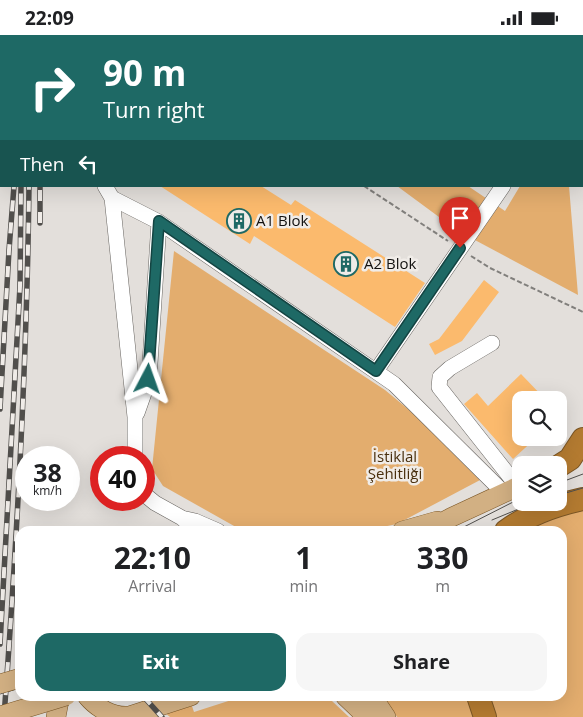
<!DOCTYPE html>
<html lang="en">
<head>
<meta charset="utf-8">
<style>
	body { margin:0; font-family:"Open Sans",sans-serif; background:#f6f6f6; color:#202124; height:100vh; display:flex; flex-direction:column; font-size:19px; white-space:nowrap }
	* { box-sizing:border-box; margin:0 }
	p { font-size:16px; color:#757577 }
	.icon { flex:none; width:28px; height:28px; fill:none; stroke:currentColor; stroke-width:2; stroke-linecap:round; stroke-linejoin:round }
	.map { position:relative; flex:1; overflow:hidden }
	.side { position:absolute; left:15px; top:491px; width:552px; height:175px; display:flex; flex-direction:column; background:#fff; border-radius:15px; box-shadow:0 5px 20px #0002 }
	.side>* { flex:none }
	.top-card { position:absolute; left:0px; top:0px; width:584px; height:152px; box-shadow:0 5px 20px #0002; background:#1e6965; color:#fff; overflow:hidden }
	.fabs { position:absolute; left:512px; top:356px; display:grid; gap:10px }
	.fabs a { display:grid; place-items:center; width:55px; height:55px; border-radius:10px; background:#fff; box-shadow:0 5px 20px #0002; font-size:25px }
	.speed { position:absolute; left:15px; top:411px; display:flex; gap:10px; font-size:25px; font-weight:700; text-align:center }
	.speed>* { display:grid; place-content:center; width:65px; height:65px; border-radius:50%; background:#fff; box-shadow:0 5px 20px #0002; line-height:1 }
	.speed small { font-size:12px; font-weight:400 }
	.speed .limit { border:8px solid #d22; background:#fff; color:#111 }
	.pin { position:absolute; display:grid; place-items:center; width:42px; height:42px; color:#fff; margin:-51px -21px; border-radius:50% 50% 50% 0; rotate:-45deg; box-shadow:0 0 5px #0007 }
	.pin .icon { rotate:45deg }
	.me { position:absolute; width:55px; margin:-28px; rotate:4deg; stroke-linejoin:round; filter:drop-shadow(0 0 4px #0008) }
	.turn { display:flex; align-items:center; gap:18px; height:105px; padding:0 20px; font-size:22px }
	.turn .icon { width:65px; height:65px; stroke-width:2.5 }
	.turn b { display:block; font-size:35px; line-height:42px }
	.then { display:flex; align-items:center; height:48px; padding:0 20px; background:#0003; gap:10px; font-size:19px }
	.eta { display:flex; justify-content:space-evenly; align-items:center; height:85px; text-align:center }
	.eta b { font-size:30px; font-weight:700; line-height:35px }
	.action { display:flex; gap:10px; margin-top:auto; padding:10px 20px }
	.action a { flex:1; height:58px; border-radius:15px; background:#1e6965; color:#fff; font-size:20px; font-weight:700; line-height:58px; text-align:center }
	.action a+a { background:#f6f6f6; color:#202124 }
	.status { display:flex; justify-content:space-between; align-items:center; height:35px; padding:0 25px; background:#fff; direction:ltr }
	.status svg { height:14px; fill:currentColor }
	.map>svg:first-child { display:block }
	.green { fill:#e3ad6e }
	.building { fill:#fbba6d }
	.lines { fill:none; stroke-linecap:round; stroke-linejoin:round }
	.minor-casing { stroke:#676460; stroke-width:16 }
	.major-casing { stroke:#7b5625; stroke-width:20 }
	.highway-casing { stroke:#7b5625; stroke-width:24 }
	.path { stroke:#817f7c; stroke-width:2; stroke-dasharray:5 2.5; stroke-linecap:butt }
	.minor { stroke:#fff; stroke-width:15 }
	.major { stroke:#d2b083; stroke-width:19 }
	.highway { stroke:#b47b31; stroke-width:22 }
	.tram { stroke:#514f4c; stroke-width:1 }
	.rail-casing { stroke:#514f4c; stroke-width:5.5 }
	.rail { stroke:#f0ece8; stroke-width:4; stroke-dasharray:11; stroke-linecap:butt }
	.major-bridge-casing { stroke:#7b5625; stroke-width:20; stroke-linecap:butt }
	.major-bridge { stroke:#d2b083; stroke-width:19 }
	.route-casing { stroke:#144442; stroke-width:12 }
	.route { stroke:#1e6965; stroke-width:9 }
	.labels { text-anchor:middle; stroke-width:5; stroke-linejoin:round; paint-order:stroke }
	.poi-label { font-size:15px; fill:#12110f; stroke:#f0ece8; text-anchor:start }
	.park-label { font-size:15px; fill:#492f0e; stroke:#f0ece8 }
</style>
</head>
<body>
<div class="status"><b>22:09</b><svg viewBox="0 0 49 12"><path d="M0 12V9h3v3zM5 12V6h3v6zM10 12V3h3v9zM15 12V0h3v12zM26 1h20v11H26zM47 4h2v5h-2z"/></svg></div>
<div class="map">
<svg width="583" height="682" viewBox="0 0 583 682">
	<rect width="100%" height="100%" fill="#e3dfdb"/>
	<path class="green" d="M397,151H468L505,176L520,151H569L578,260L458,196Z
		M174,216L385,355L437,398L482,444L397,489L363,496H243L163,451L152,434Z
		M583,473V682H494L486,661H562V496H525L534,489Z
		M244,661H320L332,666L349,682H170L165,678L192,671L194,677Z
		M383,661H469L476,682H397Z"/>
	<path class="building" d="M160,151H261L291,170L295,165L425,248L395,292L254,201L250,209Z
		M484,245L499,257L462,306L435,320L429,309L439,304Z
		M521,339L546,365H521V402H537L513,424L464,369L477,358L488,371Z"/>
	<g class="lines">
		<defs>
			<path id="minor" d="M465,0L467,1
				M540,0V1
				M85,1V0
				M105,151L112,163L159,187L394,349L504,458
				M112,163L135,382V422
				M492,308L450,333L440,342L439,352L518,452
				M376,336L503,151
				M137,378L149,344L159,187
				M144,459L155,468L182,483L196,496
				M186,484L195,486L218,496"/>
			<path id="major" d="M402,496L437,486
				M426,496L452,482L521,450
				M87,661C97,673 112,682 128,681
				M345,661L367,682
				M372,661L386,682
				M56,682L60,661
				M126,682L191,661"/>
			<path id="highway" d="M573,0V1
				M582,108L583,113
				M559,431L570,424L583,404
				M506,496C529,479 555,470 583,464
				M478,661L485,682"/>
		</defs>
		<use href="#minor" class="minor-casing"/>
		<use href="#major" class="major-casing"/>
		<use href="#highway" class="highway-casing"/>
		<path class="path" d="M132,0L134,1
			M434,1L435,0
			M364,151L448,206
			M471,221L490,233L583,277"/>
		<use href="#minor" class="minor"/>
		<use href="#major" class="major"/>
		<use href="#highway" class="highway"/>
		<path class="tram" d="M559,448L583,439
			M559,460L583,453
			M492,485L533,468
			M456,496L521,463
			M0,659L20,653
			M0,672L36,661"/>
		<defs>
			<path id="rail" d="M29,1L30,0
				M41,1V0
				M40,188V151
				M0,374L9,215L14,151
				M0,609L20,251L21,151
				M143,661L162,682
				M4,682C17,505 27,328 29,151"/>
		</defs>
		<use href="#rail" class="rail-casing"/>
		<use href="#rail" class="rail"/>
		<defs>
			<path id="major-bridge" d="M0,649L20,643
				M0,681L66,661"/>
		</defs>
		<use href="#major-bridge" class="major-bridge-casing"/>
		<use href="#major-bridge" class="major-bridge"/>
	</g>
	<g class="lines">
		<defs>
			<path id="route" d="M148,344L159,186L376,336L460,213"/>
		</defs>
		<use href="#route" class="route-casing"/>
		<use href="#route" class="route"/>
	</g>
	<defs>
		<symbol id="building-ring" viewBox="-11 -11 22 22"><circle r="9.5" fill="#f0ece8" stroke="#1e6965" stroke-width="1.5"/><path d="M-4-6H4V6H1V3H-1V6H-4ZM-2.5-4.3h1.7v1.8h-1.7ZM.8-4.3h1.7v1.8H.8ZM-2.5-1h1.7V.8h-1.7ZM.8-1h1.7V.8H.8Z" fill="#1e6965"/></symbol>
	</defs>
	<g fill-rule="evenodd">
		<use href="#building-ring" x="225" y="172" width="28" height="28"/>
		<use href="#building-ring" x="332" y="215" width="28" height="28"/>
	</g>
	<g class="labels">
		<g class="poi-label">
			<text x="256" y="191">A1 Blok</text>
			<text x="364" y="234">A2 Blok</text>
		</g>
		<g class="park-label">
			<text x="395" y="427">İstiklal<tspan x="395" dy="17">Şehitliği</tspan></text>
		</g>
	</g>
</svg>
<div class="fabs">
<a><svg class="icon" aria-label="search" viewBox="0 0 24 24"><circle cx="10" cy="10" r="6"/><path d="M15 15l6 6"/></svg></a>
<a><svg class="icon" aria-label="layers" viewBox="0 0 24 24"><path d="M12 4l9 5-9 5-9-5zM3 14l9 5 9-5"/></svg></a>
</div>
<div class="speed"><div>38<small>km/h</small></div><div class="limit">40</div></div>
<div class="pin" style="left:460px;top:213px;background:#d93025"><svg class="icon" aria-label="arrive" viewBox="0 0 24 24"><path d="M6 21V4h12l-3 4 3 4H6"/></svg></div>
<svg class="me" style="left:148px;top:344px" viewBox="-20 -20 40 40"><path d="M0-17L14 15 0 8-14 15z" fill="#1e6965" stroke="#fff" stroke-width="4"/></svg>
<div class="top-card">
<div class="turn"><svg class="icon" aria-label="right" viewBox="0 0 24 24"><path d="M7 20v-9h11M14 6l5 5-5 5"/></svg><div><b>90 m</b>Turn right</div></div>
<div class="then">Then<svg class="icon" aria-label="left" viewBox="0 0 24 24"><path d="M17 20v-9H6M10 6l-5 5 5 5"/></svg></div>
</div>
<section class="side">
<div class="eta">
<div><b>22:10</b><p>Arrival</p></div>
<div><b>1</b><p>min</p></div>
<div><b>330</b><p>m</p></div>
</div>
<div class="action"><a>Exit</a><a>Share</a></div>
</section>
</div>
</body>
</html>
